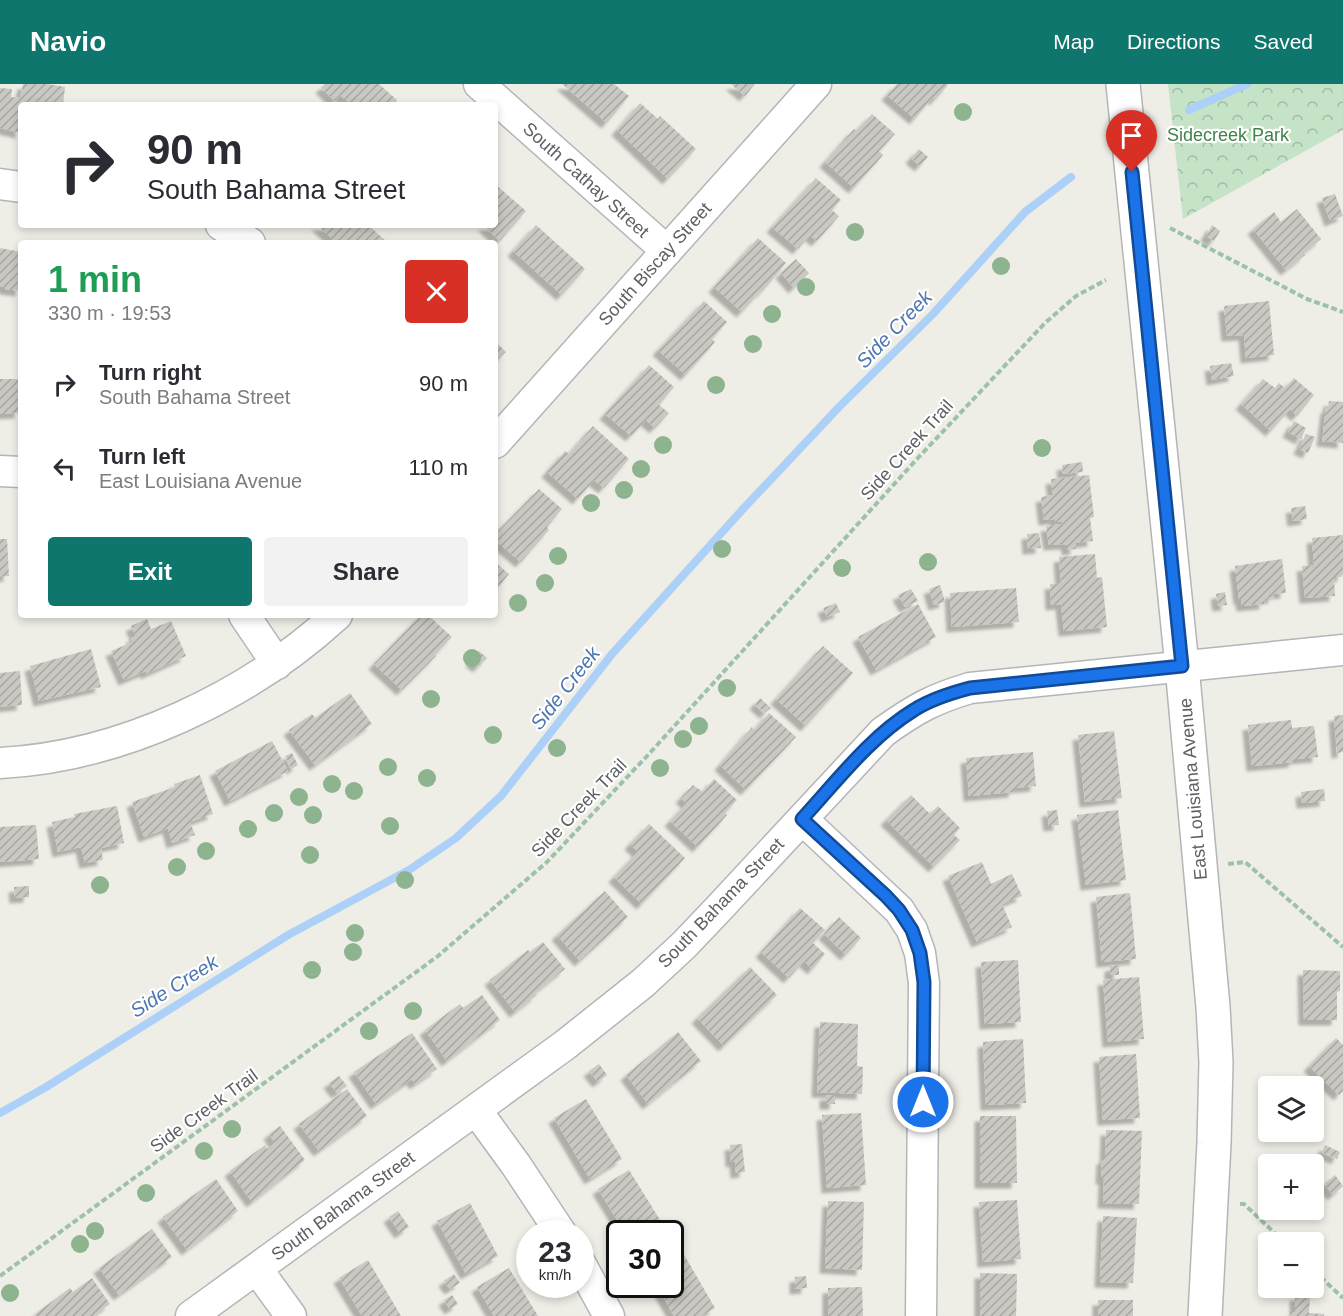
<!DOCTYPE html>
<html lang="en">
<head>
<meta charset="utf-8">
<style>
	body { margin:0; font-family:Arial,sans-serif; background:#f2f2f3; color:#2b2b33; height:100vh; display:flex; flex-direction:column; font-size:22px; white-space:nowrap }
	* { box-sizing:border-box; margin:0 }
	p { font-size:20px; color:#7c7c81 }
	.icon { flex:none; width:33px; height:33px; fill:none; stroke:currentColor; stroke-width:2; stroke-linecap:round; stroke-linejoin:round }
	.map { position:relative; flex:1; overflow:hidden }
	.sheet { position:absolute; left:18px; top:156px; width:480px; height:378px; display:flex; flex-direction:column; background:#fff; border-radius:6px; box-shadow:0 3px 9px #0003 }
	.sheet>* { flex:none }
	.banner { position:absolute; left:18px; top:18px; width:480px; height:126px; border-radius:6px; box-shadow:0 3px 9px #0003; background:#fff; color:#2b2b33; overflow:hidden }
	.tools { position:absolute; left:1258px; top:992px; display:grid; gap:12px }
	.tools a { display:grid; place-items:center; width:66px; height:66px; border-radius:6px; background:#fff; box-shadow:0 3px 9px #0003; font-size:30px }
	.speed { position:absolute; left:516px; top:1136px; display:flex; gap:12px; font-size:30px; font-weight:700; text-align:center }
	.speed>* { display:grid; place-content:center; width:78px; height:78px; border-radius:50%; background:#fff; box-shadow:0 3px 9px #0003; line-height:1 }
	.speed small { font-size:15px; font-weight:400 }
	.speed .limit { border:3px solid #111; border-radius:9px; background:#fff; color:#111 }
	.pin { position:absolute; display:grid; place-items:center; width:51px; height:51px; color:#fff; margin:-62px -26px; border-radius:50% 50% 50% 0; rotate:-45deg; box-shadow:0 0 6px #0007 }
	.pin .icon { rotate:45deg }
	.me { position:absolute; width:66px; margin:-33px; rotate:0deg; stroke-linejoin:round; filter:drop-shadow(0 0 4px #0008) }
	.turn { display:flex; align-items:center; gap:21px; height:126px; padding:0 30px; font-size:27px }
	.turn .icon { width:78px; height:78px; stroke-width:2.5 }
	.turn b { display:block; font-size:42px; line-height:51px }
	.round { display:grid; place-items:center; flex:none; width:63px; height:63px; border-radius:6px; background:#f2f2f3 }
	.overview { display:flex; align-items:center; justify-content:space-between; height:102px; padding:0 30px }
	h1 { font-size:36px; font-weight:700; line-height:45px; color:#1e9e55 }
	.action { display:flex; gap:12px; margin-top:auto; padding:12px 30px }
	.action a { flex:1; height:69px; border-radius:6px; background:#0f766e; color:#fff; font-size:24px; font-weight:700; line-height:69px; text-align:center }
	.action a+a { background:#f2f2f3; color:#2b2b33 }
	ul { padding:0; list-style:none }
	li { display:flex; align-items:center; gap:18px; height:84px; padding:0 30px }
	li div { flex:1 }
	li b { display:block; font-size:22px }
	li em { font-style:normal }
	header { display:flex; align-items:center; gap:36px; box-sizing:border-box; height:84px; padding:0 30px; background:#0f766e; color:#fff }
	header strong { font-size:28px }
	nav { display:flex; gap:33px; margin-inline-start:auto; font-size:21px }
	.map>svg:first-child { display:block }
	.park { fill:url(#park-crowns) }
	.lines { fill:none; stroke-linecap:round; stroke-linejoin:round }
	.stream { stroke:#acd0f7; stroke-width:8 }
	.building { fill:url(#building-hatch); filter:url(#shadow) }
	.minor-casing { stroke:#b3b5b9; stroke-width:33 }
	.tertiary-casing { stroke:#b3b5b9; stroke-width:36 }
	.path { stroke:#9dc1ab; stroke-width:4; stroke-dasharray:6 3; stroke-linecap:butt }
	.minor { stroke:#fff; stroke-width:30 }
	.tertiary { stroke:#fff; stroke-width:33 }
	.tree { fill:#8db38f }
	.route-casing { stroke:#114b97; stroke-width:15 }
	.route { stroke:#1a73e8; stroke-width:10 }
	.labels { text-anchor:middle; stroke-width:4.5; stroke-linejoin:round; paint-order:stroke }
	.park-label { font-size:18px; fill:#3e8347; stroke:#fff }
	.street-label { font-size:18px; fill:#5d6064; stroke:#fff }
	.water-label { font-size:20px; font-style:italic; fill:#4e76b1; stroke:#fff }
</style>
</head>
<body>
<header>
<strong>Navio</strong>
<nav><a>Map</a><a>Directions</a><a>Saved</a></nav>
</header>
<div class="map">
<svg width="1343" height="1232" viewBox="0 0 1343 1232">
	<defs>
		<pattern id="park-crowns" width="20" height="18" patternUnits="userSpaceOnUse" patternTransform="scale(1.5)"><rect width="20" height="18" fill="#c4e3c7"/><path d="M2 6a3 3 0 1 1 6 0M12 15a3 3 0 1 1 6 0" fill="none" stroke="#a2bba5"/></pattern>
		<pattern id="building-hatch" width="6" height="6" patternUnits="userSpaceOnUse" patternTransform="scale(1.5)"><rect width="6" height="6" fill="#cac8c2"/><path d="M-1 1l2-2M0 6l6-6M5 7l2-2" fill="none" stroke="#a7a6a1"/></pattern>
		<filter id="shadow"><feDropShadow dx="-5.5" dy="5.5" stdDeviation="1.5" flood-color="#0004"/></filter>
	</defs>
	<rect width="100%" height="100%" fill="#eeede6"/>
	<path class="park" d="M1168,0H1343V46L1183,135Z"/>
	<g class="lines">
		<path class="stream" d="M1189,26L1247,0
			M0,1029L46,1003L288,851L409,786L456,754L501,712L612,570L743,425L840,322L933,230L1025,128L1071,93"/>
	</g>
	<path class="building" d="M23,0H47L65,3L63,21H21V49L0,44V4L12,5L11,13L20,14Z
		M325,0H379L397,16L393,21H352L340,11L335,17L321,4Z
		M562,0H614L629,12L607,39Z
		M731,0H755L745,12Z
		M897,0H946L948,1L935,16L933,13L915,35L887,11Z
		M640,19L658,35L660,32L696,65L668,95L617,46Z
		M872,30L895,50L879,67L883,71L854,104L825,78L854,45L856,47Z
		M919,65L928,73L920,82L911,74Z
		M816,94L841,116L832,126L839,132L817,157L810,151L798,165L772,143Z
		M495,100L526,127L500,157L483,141H495Z
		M1335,110L1343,132L1330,137L1322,114Z
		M1297,125L1321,155L1304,169L1305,171L1286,186L1253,145L1274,128L1281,138Z
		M317,141H368L387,158L337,159Z
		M536,141L585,185L562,211L513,167Z
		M1212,141L1220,147L1214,157L1206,152Z
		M758,154L786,179L762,208L761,207L742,228L714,203Z
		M0,164L21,168V207L5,205V203L0,202Z
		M796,175L809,189L794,204L781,189Z
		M704,217L727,238L712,255L715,258L686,291L658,266Z
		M1269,217L1274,271L1246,274L1244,251L1227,252L1224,222Z
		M495,257L506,268L495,278Z
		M1231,279L1234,292L1212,296L1210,282Z
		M649,281L674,303L659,321L669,329L655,344L646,336L631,352L605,330Z
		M1294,294L1314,311L1297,332L1290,325L1271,347L1241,320L1263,295L1275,304L1279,299L1285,304Z
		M0,295H19L20,329L0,330Z
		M1329,317L1343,318V359L1322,357L1326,324H1328Z
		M1294,337L1306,344L1301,355L1288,348Z
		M593,342L629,375L604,404L594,396L578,415L547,388L565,367L569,370Z
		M1306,350L1315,353L1308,369L1299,365Z
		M1082,378L1083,388L1063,390L1062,381Z
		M1089,391L1094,433L1090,434L1093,457L1075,459L1076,465L1067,466V461L1064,460L1049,461L1046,442L1063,440L1062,437L1056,438L1055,435L1044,436L1041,413L1053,411L1051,395Z
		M539,405L562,425L547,443L549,446L521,478L495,456V450Z
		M1305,422L1307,435L1293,437L1291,424Z
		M1039,449L1041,464L1028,465L1027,450Z
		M1343,451V490L1341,493H1334L1335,512L1305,514L1302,482L1314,481L1312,454Z
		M0,455H7L9,492L0,493Z
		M1095,470L1097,494L1102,493L1107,543L1064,547L1061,520L1051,521L1050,500L1061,499L1059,473Z
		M1282,475L1286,509L1273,510L1274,514L1264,515L1265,520L1242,522L1241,515H1239L1235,482Z
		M495,478L509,490L495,507Z
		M940,501L945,518L934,521L929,505Z
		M1016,504L1019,538L952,543L950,509Z
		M911,505L918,517L905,523L898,511Z
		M1225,508L1227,521L1218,522L1216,510Z
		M836,519L840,528L827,533L823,524Z
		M918,520L936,553L876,586L858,553Z
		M421,531H428L452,553L435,571L436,572L402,606L374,580Z
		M147,535L151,545L171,537L186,572L146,590V587L124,596L111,567L133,558L131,554L136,552L131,542Z
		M823,562L853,589L806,642L776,615Z
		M91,565L101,603L39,617L30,582Z
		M479,567L487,574L478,583L471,577Z
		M20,587L22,621L0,623V589Z
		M350,609L372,640L315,681L289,646L312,630L315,634Z
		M760,614L771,624L765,629L755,620Z
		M769,629L796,653L746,706L720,681L752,643L754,646Z
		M1343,631V668L1337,669L1334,632Z
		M1291,636L1292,644L1314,642L1318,673L1294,675V678L1252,682L1248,641Z
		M1114,647L1122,714L1085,718L1078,651Z
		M272,657L288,687L230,717L215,687Z
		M1033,668L1036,702L1014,704V708L969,712L966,674Z
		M292,669L298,681L292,685L285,672Z
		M200,691L213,730L190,738L195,751L172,759L168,744L144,753L132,718L175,703L174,700Z
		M714,695L737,716L725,729L727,731L698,763L670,737L687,719L681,714L693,701L703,708Z
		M1324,705L1325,717L1302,719L1301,708Z
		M911,711L930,730L938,722L960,744L954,751L960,756L934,783L886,736Z
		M117,722L124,759L101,764L103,776L85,779L81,763L58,768L52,738L75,733L74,730Z
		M1057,726L1059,741L1049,742L1047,727Z
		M1118,726L1126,796L1086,801L1077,731Z
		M649,740L685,774L642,820L614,793L638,768L630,760Z
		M36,741L39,775L0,778V743Z
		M982,778L991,800L1012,790L1022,812L1002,820L1012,843L977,858L948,792Z
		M29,802V813L15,814L14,803Z
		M605,807L628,833L580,877L557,851Z
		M1130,809L1136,875L1102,878L1096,813Z
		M800,824L825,846L813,859L825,870L813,885L804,877L789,894L761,868Z
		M839,833L861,854L846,871L824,850Z
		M543,858L565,885L535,909L537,911L515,928L490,896L528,866L530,868Z
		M1018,876L1021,938L985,940L981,878Z
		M1119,881V891H1110V882Z
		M750,883L777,911L724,962L697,934Z
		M1303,886L1340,887V907L1337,908V936H1304Z
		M1139,893L1144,955L1108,958L1103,896Z
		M482,911L500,936L447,977L425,946L460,920L463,924Z
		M820,938L858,940L857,982L863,983L862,1010L817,1008Z
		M678,948L701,977L648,1020L626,991Z
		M412,949L437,985L415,1000L412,995L376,1020L354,988Z
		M1336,954L1343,961V1007L1339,1011L1309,982Z
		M1023,955L1026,1019L986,1021L983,958Z
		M1136,970L1140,1034L1103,1036L1099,973Z
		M599,980L607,991L598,998L589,987Z
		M339,992L347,1002L337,1009L329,999Z
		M347,1005L367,1032L319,1067L299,1040Z
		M825,1011H835V1020H825Z
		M586,1015L622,1075L590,1095L554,1034Z
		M861,1029L866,1101L827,1104L822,1031Z
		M980,1032H1016L1017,1099H980Z
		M280,1042L305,1076L252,1118L230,1087L265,1061L267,1065L275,1059L269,1050Z
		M1106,1046L1142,1047L1139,1120L1103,1119L1104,1095H1101L1102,1075H1105Z
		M742,1060L745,1088L736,1089L735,1077L731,1078L730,1061Z
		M1325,1061L1340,1068L1337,1075L1322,1068Z
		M629,1086L665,1144L657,1149H625L598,1105Z
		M1335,1091L1343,1102L1333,1111L1324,1100Z
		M216,1095L238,1127L187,1166L163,1133Z
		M1017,1116L1021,1175L983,1178L979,1118Z
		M828,1117L864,1118L862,1186L825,1184Z
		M470,1119L498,1172L466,1190L437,1137Z
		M398,1127L409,1143L400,1149L389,1133Z
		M1103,1132L1137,1134L1133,1199L1100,1198Z
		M152,1145L172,1173L119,1211L99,1184Z
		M679,1162L715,1224L702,1232H674L656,1200H670V1167Z
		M368,1176L401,1232H362L339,1194Z
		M509,1184L538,1232H494L477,1203Z
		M980,1189L1017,1190L1016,1232H980Z
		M454,1190L460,1199L450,1205L444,1197Z
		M806,1192L807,1204L795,1205V1193Z
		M92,1194L110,1220L93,1232H36L35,1230L70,1204L73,1208Z
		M862,1203L863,1232H828V1204Z
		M452,1211L458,1220L450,1225L444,1216Z
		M1295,1211L1310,1212L1309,1229L1324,1230V1232H1290V1228H1295Z
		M1098,1216H1133V1232H1098Z"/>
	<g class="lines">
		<defs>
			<path id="minor" d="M479,0L667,167
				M0,100L21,103
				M221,141L250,159
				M495,359L816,0
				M0,387L21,388
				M244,531L277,580
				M0,679C121,673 249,612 337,531
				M802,735L899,826L912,846L920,869L924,899L921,1232
				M476,1026L516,1081L561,1149
				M580,1179L609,1232
				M257,1185L291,1232
				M191,1232L565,961L643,899L684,861L722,821L883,648C915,625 933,615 970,604L1343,566"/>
			<path id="tertiary" d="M1123,0L1182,582L1213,923L1216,978L1214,1059L1205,1232"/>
		</defs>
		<use href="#minor" class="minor-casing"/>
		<use href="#tertiary" class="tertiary-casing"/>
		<path class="path" d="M1170,144L1307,215L1343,228
			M1228,780L1245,778L1343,863
			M1240,1120H1244L1284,1158
			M1314,1187L1343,1214
			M0,1192L438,872L547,778L648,671L917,375L1045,239L1076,212L1106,196"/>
		<use href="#minor" class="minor"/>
		<use href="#tertiary" class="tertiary"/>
	</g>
	<g class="tree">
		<circle cx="963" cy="28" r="9"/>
		<circle cx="855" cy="148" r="9"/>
		<circle cx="1001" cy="182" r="9"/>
		<circle cx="806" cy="203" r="9"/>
		<circle cx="772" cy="230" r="9"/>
		<circle cx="753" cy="260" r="9"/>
		<circle cx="716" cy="301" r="9"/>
		<circle cx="663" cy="361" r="9"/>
		<circle cx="1042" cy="364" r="9"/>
		<circle cx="641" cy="385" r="9"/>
		<circle cx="624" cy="406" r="9"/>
		<circle cx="591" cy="419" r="9"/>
		<circle cx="722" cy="465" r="9"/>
		<circle cx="558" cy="472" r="9"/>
		<circle cx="928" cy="478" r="9"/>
		<circle cx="842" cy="484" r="9"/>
		<circle cx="545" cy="499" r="9"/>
		<circle cx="518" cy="519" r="9"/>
		<circle cx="472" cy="574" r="9"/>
		<circle cx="727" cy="604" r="9"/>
		<circle cx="431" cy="615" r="9"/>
		<circle cx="699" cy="642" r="9"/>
		<circle cx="493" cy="651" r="9"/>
		<circle cx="683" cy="655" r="9"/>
		<circle cx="557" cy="664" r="9"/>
		<circle cx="388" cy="683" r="9"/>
		<circle cx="660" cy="684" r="9"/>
		<circle cx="427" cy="694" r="9"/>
		<circle cx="332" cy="700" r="9"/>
		<circle cx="354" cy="707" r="9"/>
		<circle cx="299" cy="713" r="9"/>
		<circle cx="274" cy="729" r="9"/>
		<circle cx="313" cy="731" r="9"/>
		<circle cx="390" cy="742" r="9"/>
		<circle cx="248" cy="745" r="9"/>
		<circle cx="206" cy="767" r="9"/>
		<circle cx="310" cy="771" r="9"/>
		<circle cx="177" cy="783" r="9"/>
		<circle cx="405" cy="796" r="9"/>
		<circle cx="100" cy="801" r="9"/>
		<circle cx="355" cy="849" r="9"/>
		<circle cx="353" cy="868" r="9"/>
		<circle cx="312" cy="886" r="9"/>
		<circle cx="413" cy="927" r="9"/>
		<circle cx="369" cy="947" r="9"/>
		<circle cx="232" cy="1045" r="9"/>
		<circle cx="204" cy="1067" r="9"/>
		<circle cx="146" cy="1109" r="9"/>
		<circle cx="95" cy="1147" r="9"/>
		<circle cx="80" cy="1160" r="9"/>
		<circle cx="10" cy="1209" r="9"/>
	</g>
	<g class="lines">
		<defs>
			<path id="route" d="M923,1018L924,898L920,869L912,846L899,826L886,812L802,735C837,697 870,653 914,626C931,615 951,609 970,604L1182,582L1132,88"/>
		</defs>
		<use href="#route" class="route-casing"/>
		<use href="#route" class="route"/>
	</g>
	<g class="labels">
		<g class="park-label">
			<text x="1228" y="57">Sidecreek Park</text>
		</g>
		<g class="street-label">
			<text transform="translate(586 96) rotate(42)" y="6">South Cathay Street</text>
			<text transform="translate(655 180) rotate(-48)" y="6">South Biscay Street</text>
			<text transform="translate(907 366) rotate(-48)" y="6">Side Creek Trail</text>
			<text transform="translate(1193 705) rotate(-95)" y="6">East Louisiana Avenue</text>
			<text transform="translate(579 724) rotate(-46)" y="6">Side Creek Trail</text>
			<text transform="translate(721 819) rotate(-46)" y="6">South Bahama Street</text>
			<text transform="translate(204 1027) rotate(-36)" y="6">Side Creek Trail</text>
			<text transform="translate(343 1122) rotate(-36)" y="6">South Bahama Street</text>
		</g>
		<g class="water-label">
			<text transform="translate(894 245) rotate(-46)" y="7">Side Creek</text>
			<text transform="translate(565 604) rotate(-52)" y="7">Side Creek</text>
			<text transform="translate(174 902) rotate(-32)" y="7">Side Creek</text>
		</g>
	</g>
</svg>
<div class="tools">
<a><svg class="icon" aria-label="layers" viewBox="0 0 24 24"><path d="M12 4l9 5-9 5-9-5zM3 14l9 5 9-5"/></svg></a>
<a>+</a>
<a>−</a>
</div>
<div class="speed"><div>23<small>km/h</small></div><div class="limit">30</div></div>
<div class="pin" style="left:1132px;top:88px;background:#d93025"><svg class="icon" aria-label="arrive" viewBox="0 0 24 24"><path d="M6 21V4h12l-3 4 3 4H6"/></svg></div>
<svg class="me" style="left:923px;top:1018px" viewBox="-20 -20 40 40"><circle r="17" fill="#1a73e8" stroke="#fff" stroke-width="3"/><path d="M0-11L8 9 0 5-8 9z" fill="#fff"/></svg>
<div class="banner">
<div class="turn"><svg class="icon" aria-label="right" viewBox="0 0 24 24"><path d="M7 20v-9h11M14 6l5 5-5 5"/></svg><div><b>90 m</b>South Bahama Street</div></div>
</div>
<section class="sheet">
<div class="overview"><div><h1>1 min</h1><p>330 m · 19:53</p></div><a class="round" style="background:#d93025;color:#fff"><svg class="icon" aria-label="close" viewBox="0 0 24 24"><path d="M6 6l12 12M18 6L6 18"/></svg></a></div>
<ul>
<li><svg class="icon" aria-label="right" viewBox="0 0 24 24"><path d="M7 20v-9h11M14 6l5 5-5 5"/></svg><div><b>Turn right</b><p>South Bahama Street</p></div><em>90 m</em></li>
<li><svg class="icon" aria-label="left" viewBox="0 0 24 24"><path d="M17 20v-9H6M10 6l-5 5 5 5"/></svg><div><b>Turn left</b><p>East Louisiana Avenue</p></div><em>110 m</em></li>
</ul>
<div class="action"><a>Exit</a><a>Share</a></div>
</section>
</div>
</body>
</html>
